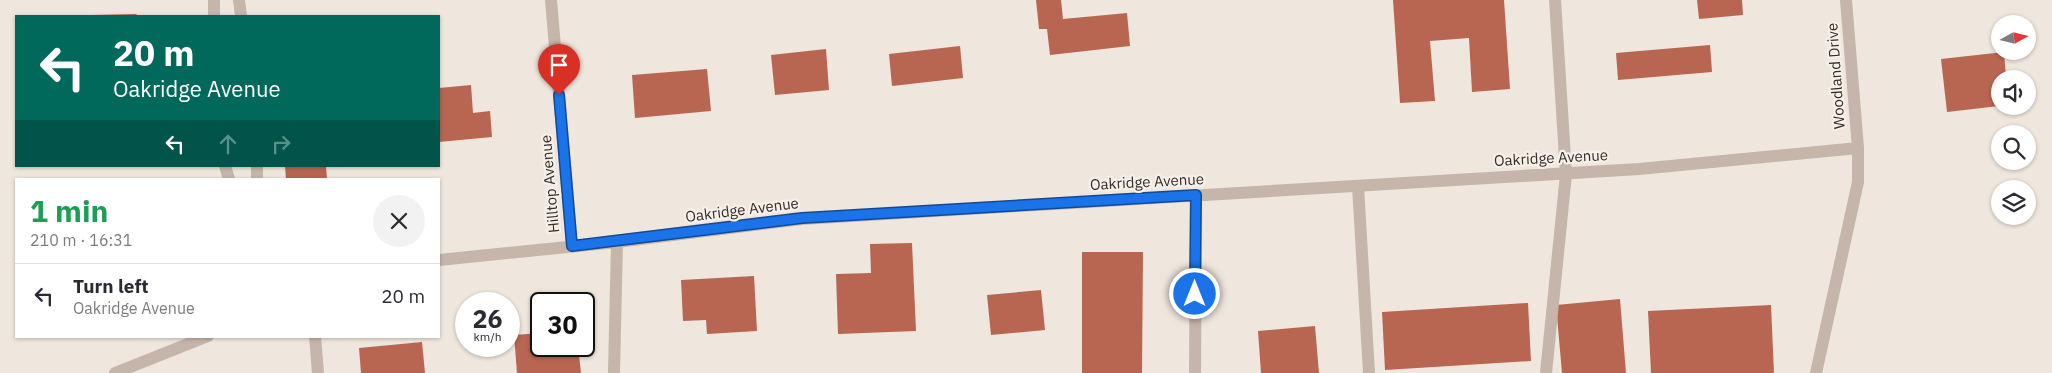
<!DOCTYPE html>
<html lang="en">
<head>
<meta charset="utf-8">
<style>
	body { margin:0; font-family:"IBM Plex Sans",sans-serif; background:#f2f2f3; color:#2b2b33; height:100vh; display:flex; flex-direction:column; font-size:19px; white-space:nowrap }
	* { box-sizing:border-box; margin:0 }
	p { font-size:16px; color:#7c7c81 }
	.icon { flex:none; width:28px; height:28px; fill:none; stroke:currentColor; stroke-width:2; stroke-linecap:round; stroke-linejoin:round }
	.map { position:relative; flex:1; overflow:hidden }
	.drawer { position:absolute; left:15px; top:178px; width:425px; height:160px; display:flex; flex-direction:column; background:#fff; border-radius:0px; box-shadow:0 1px 4px #0004 }
	.drawer>* { flex:none }
	.guide { position:absolute; left:15px; top:15px; width:425px; height:152px; border-radius:0px; box-shadow:0 1px 4px #0004; background:#00695c; color:#fff; overflow:hidden }
	.needle { width:32px; rotate:82deg }
	.fabs { position:absolute; left:1991px; top:15px; display:grid; gap:10px }
	.fabs a { display:grid; place-items:center; width:45px; height:45px; border-radius:50%; background:#fff; box-shadow:0 1px 4px #0004; font-size:25px }
	.speed { position:absolute; left:455px; top:292px; display:flex; gap:10px; font-size:25px; font-weight:700; text-align:center }
	.speed>* { display:grid; place-content:center; width:65px; height:65px; border-radius:50%; background:#fff; box-shadow:0 1px 4px #0004; line-height:1 }
	.speed small { font-size:12px; font-weight:400 }
	.speed .limit { border:2px solid #111; border-radius:8px; background:#fff; color:#111 }
	.pin { position:absolute; display:grid; place-items:center; width:42px; height:42px; color:#fff; margin:-51px -21px; border-radius:50% 50% 50% 0; rotate:-45deg; box-shadow:0 0 5px #0007 }
	.pin .icon { rotate:45deg }
	.me { position:absolute; width:55px; margin:-28px; rotate:0deg; stroke-linejoin:round; filter:drop-shadow(0 0 4px #0008) }
	.turn { display:flex; align-items:center; gap:18px; height:105px; padding:0 15px; font-size:22px }
	.turn .icon { width:65px; height:65px; stroke-width:2.5 }
	.turn b { display:block; font-size:35px; line-height:42px }
	.lanes { display:flex; align-items:center; height:48px; padding:0 15px; background:#0003; justify-content:center; gap:25px; direction:ltr }
	.lanes .off { opacity:.35 }
	.round { display:grid; place-items:center; flex:none; width:52px; height:52px; border-radius:26px; background:#f2f2f3 }
	.head { display:flex; align-items:center; justify-content:space-between; height:85px; padding:0 15px }
	h1 { font-size:30px; font-weight:700; line-height:38px; color:#1e9e55 }
	ul { padding:0; list-style:none }
	li { display:flex; align-items:center; gap:15px; height:65px; padding:0 15px; border-top:1px solid #e1e1e2 }
	li div { flex:1 }
	li b { display:block; font-size:19px }
	li em { font-style:normal }
	.map>svg:first-child { display:block }
	.building { fill:#b86652 }
	.lines { fill:none; stroke-linecap:round; stroke-linejoin:round }
	.lane { stroke:#c6b5aa; stroke-width:12 }
	.street { stroke:#c6b5aa; stroke-width:12 }
	.route-casing { stroke:#114b97; stroke-width:12 }
	.route { stroke:#1a73e8; stroke-width:9 }
	.labels { text-anchor:middle; stroke-width:4.5; stroke-linejoin:round; paint-order:stroke }
	.street-label { font-size:15px; fill:#342c29; stroke:#f7f0e8 }
</style>
</head>
<body>
<div class="map">
<svg width="2052" height="373" viewBox="0 0 2052 373">
	<rect width="100%" height="100%" fill="#efe6dd"/>
	<path class="building" d="M1036,0H1061L1063,19L1127,13L1130,46L1050,55L1047,29H1039Z
		M1393,0H1504L1510,89L1472,92L1469,38L1430,41L1435,101L1400,103Z
		M1697,0H1742L1743,15L1699,19Z
		M136,14L138,16H92V15Z
		M1710,45L1712,72L1618,80L1616,53Z
		M960,46L963,78L892,86L889,54Z
		M826,49L829,90L775,95L771,55Z
		M2004,52L2006,78L1996,79L1999,106L1947,112L1941,59Z
		M707,69L711,111L635,118L632,75Z
		M471,85L473,113L490,111L492,137L439,142V88Z
		M285,166H326L327,179H286Z
		M912,243L916,331L838,334L836,274L871,273L870,244Z
		M1082,252H1143L1142,373H1082Z
		M754,276L757,331L707,334L706,320L683,321L681,280Z
		M1041,290L1045,330L991,335L987,295Z
		M1620,299L1626,373H1562L1556,305Z
		M1528,303L1531,361L1385,370L1382,312Z
		M1771,305L1774,373H1651L1648,311Z
		M1315,326L1319,373H1261L1258,331Z
		M541,333V346H578L581,373H517L514,335Z
		M422,342L425,373H361L359,348Z"/>
	<g class="lines">
		<path class="lane" d="M1358,186L1369,373
			M315,336L318,373
			M614,373L617,242
			M1546,373L1566,174L1555,0
			M1816,373L1858,182V148"/>
		<path class="street" d="M239,0L241,16
			M551,0L572,247
			M214,16V0
			M225,166L229,179
			M257,166V179
			M439,260L617,242L802,219L1639,169L1858,148L1846,0
			M115,373L208,336
			M1195,373L1196,195"/>
	</g>
	<g class="lines">
		<defs>
			<path id="route" d="M559,95L572,246L802,218L1196,195L1195,294"/>
		</defs>
		<use href="#route" class="route-casing"/>
		<use href="#route" class="route"/>
	</g>
	<g class="labels">
		<g class="street-label">
			<text transform="translate(1836 76) rotate(-94)" y="5">Woodland Drive</text>
			<text transform="translate(1551 158) rotate(-3)" y="5">Oakridge Avenue</text>
			<text transform="translate(1147 182) rotate(-3)" y="5">Oakridge Avenue</text>
			<text transform="translate(550 184) rotate(-95)" y="5">Hilltop Avenue</text>
			<text transform="translate(742 210) rotate(-7)" y="5">Oakridge Avenue</text>
		</g>
	</g>
</svg>
<div class="fabs">
<a><svg class="needle" viewBox="-14 -14 28 28"><path d="M0-13l5 13h-10z" fill="#e53935"/><path d="M0 13l5-13h-10z" fill="#7c7c81"/></svg></a>
<a><svg class="icon" aria-label="sound" viewBox="0 0 24 24"><path d="M4 9h4l5-4v14l-5-4H4zM17 9q2 3 0 6"/></svg></a>
<a><svg class="icon" aria-label="search" viewBox="0 0 24 24"><circle cx="10" cy="10" r="6"/><path d="M15 15l6 6"/></svg></a>
<a><svg class="icon" aria-label="layers" viewBox="0 0 24 24"><path d="M12 4l9 5-9 5-9-5zM3 14l9 5 9-5"/></svg></a>
</div>
<div class="speed"><div>26<small>km/h</small></div><div class="limit">30</div></div>
<div class="pin" style="left:559px;top:95px;background:#d93025"><svg class="icon" aria-label="arrive" viewBox="0 0 24 24"><path d="M6 21V4h12l-3 4 3 4H6"/></svg></div>
<svg class="me" style="left:1195px;top:294px" viewBox="-20 -20 40 40"><circle r="17" fill="#1a73e8" stroke="#fff" stroke-width="3"/><path d="M0-11L8 9 0 5-8 9z" fill="#fff"/></svg>
<div class="guide">
<div class="turn"><svg class="icon" aria-label="left" viewBox="0 0 24 24"><path d="M17 20v-9H6M10 6l-5 5 5 5"/></svg><div><b>20 m</b>Oakridge Avenue</div></div>
<div class="lanes"><svg class="icon" aria-label="left" viewBox="0 0 24 24"><path d="M17 20v-9H6M10 6l-5 5 5 5"/></svg><svg class="icon off" aria-label="ahead" viewBox="0 0 24 24"><path d="M12 20V5M6 11l6-6 6 6"/></svg><svg class="icon off" aria-label="right" viewBox="0 0 24 24"><path d="M7 20v-9h11M14 6l5 5-5 5"/></svg></div>
</div>
<section class="drawer">
<div class="head"><div><h1>1 min</h1><p>210 m · 16:31</p></div><a class="round"><svg class="icon" aria-label="close" viewBox="0 0 24 24"><path d="M6 6l12 12M18 6L6 18"/></svg></a></div>
<ul>
<li><svg class="icon" aria-label="left" viewBox="0 0 24 24"><path d="M17 20v-9H6M10 6l-5 5 5 5"/></svg><div><b>Turn left</b><p>Oakridge Avenue</p></div><em>20 m</em></li>
</ul>
</section>
</div>
</body>
</html>
